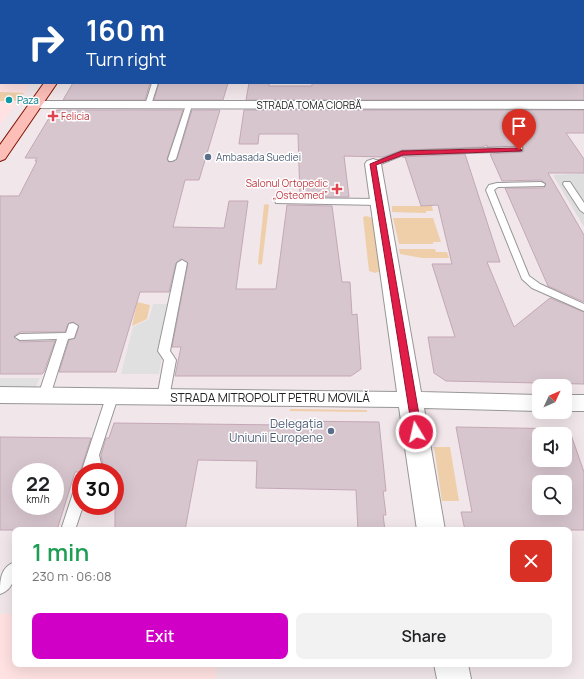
<!DOCTYPE html>
<html lang="en">
<head>
<meta charset="utf-8">
<style>
	body { margin:0; font-family:Manrope,sans-serif; background:#f2f2f2; color:#202124; height:100vh; display:flex; flex-direction:column; font-size:15px; white-space:nowrap }
	* { box-sizing:border-box; margin:0 }
	p { font-size:13px; color:#757577 }
	.icon { flex:none; width:22px; height:22px; fill:none; stroke:currentColor; stroke-width:2; stroke-linecap:round; stroke-linejoin:round }
	.map { position:relative; flex:1; overflow:hidden }
	.sheet { position:absolute; left:12px; top:527px; width:560px; height:140px; display:flex; flex-direction:column; background:#fff; border-radius:8px; box-shadow:0 4px 16px #0002 }
	.sheet>* { flex:none }
	.guide { position:absolute; left:0px; top:0px; width:584px; height:84px; box-shadow:0 4px 16px #0002; background:#1a4fa0; color:#fff; overflow:hidden }
	.needle { width:26px; rotate:46deg }
	.fabs { position:absolute; left:532px; top:379px; display:grid; gap:8px }
	.fabs a { display:grid; place-items:center; width:40px; height:40px; border-radius:8px; background:#fff; box-shadow:0 4px 16px #0002; font-size:20px }
	.speed { position:absolute; left:12px; top:463px; display:flex; gap:8px; font-size:20px; font-weight:700; text-align:center }
	.speed>* { display:grid; place-content:center; width:52px; height:52px; border-radius:50%; background:#fff; box-shadow:0 4px 16px #0002; line-height:1 }
	.speed small { font-size:10px; font-weight:400 }
	.speed .limit { border:6px solid #d22; background:#fff; color:#111 }
	.pin { position:absolute; display:grid; place-items:center; width:34px; height:34px; color:#fff; margin:-41px -17px; border-radius:50% 50% 50% 0; rotate:-45deg; box-shadow:0 0 4px #0007 }
	.pin .icon { rotate:45deg }
	.me { position:absolute; width:44px; margin:-22px; rotate:351deg; stroke-linejoin:round; filter:drop-shadow(0 0 3px #0008) }
	.turn { display:flex; align-items:center; gap:14px; height:84px; padding:0 20px; font-size:18px }
	.turn .icon { width:52px; height:52px; stroke-width:2.5 }
	.turn b { display:block; font-size:28px; line-height:34px }
	.round { display:grid; place-items:center; flex:none; width:42px; height:42px; border-radius:8px; background:#f2f2f2 }
	.overview { display:flex; align-items:center; justify-content:space-between; height:68px; padding:0 20px }
	h1 { font-size:24px; font-weight:600; line-height:30px; color:#1e9e55 }
	.primary-button { display:flex; gap:8px; margin-top:auto; padding:8px 20px }
	.primary-button a { flex:1; height:46px; border-radius:8px; background:#d000c7; color:#fff; font-size:16px; font-weight:600; line-height:46px; text-align:center }
	.primary-button a+a { background:#f2f2f2; color:#202124 }
	.map>svg:first-child { display:block }
	.residential { fill:#deddde }
	.education { fill:#ffe2e1 }
	.grass { fill:#eecfa9 }
	.forest { fill:#d3c498 }
	.parking { fill:#e0e0e0 }
	.building { fill:#d8c6cf; stroke:#c4a7b6; fill-rule:evenodd }
	.lines { fill:none; stroke-linecap:round; stroke-linejoin:round }
	.lane-casing { stroke:#979797; stroke-width:2 }
	.street-casing { stroke:#979797; stroke-width:2 }
	.secondary-casing { stroke:#7e1300; stroke-width:2 }
	.primary-casing { stroke:#9c002d; stroke-width:2 }
	.lane { fill:#fff; fill-rule:evenodd }
	.street { fill:#fff; fill-rule:evenodd }
	.secondary { fill:#fdbeb8; fill-rule:evenodd }
	.primary { fill:#ff9dc3; fill-rule:evenodd }
	.route { fill:#e11d48; stroke:#92132f }
	.culture-dot { fill:#0f9aa8; stroke:#fff; stroke-width:1.5 }
	.health-dot { fill:#e0444e; stroke:#fff; stroke-width:1.5 }
	.service-dot { fill:#5c6f8a; stroke:#fff; stroke-width:1.5 }
	.labels { text-anchor:middle; stroke-width:3; stroke-linejoin:round; paint-order:stroke }
	.far-culture-label { font-size:10px; fill:#0d838f; stroke:#fff; text-anchor:start }
	.far-street-label { font-size:10px; fill:#202020; stroke:#fff }
	.far-health-label { font-size:10px; fill:#be3a42; stroke:#fff; text-anchor:start }
	.far-service-label { font-size:10px; fill:#4e5e75; stroke:#fff; text-anchor:start }
	.street-label { font-size:12px; fill:#202020; stroke:#fff }
	.service-label { font-size:12px; fill:#4e5e75; stroke:#fff; text-anchor:end }
</style>
</head>
<body>
<div class="map">
<svg width="584" height="679" viewBox="0 0 584 679">
	<rect width="100%" height="100%" fill="#f1e6e9"/>
	<path class="residential" d="M584,173V227L553,175Z"/>
	<path class="education" d="M270,0H576L577,1H270Z
		M0,42L1,83H31L0,125Z
		M0,614H15V664H217L216,679H0Z"/>
	<path class="grass" d="M0,93V92L24,93L17,101H12L13,99H6L4,101H7H0Z
		M266,204L269,205L262,264L260,265L258,263L264,205Z
		M392,206H432L433,211H426V213L392,212Z
		M366,216L373,218L380,271L375,273L369,271L363,217Z
		M393,218H433L441,242H433V244H399Z
		M399,249H435L436,252H447L449,258H422L400,254Z
		M137,302L150,305L147,319L132,326Z
		M290,409L367,410V412L290,411Z
		M434,447H450L459,501H442Z"/>
	<path class="forest" d="M0,0H115L1,1L0,30Z"/>
	<path class="parking" d="M153,304H171L159,374H121L133,327L149,319Z
		M0,378H40L33,392H0Z"/>
	<path class="building" d="M73,83H150L145,100H63Z
		M159,83H228L223,100H154Z
		M249,83H269V86H312V83H584V100H246Z
		M57,110H183L167,159L169,162L177,159L192,110H220L199,180H185L173,227L224,228L229,201H248L236,289H276L287,205L332,206L342,282H350L352,315L357,314L361,369L351,376H175L181,347H172L188,263L181,259L176,263L169,292H140L116,372H59L69,340L75,338L79,326L73,322L68,324L65,332H20L14,336L20,342L55,341L44,372L42,374H0V196H19L37,161H35L37,158H25L49,118Z
		M244,110H584V133H566L584,159V173H548L584,235V302L548,286L505,188H544L546,184L541,180L502,181L490,154L522,152L524,151L523,146L487,147V145L482,147L402,150L383,157L344,156L349,197H300L298,134H259L258,144H239Z
		M465,154L500,262H487L514,327L550,298L584,312V384L446,381L434,373L428,337H455L432,264H452L438,205L421,206L405,157H402Z
		M289,421L379,422L386,491H383L386,515H383L385,530H358L356,490L256,488L257,461L198,460L185,530H115V472H104L101,455L106,438H109L114,423L282,425Z
		M456,427L569,429L584,472V530H465L461,512H472ZM539,434H565V460H539ZM539,482H565V508H539Z
		M0,437L91,438L80,472H75L57,530H0ZM21,472H55V506H21Z"/>
	<g class="lines">
		<defs>
			<path id="lane" d="M152,83H158L151,105L148,107L145,105Z
				M189,103L192,105L176,159L172,161H169L168,159L186,105Z
				M519,147H522V151L403,155L376,166H370L369,164L402,151Z
				M541,182L545,184L544,186L498,187L494,190L529,276L540,284L584,304V311L532,288L522,279L486,190L489,185L497,183Z
				M564,182H570L584,203V213L580,210L563,184Z
				M279,198L379,199L383,202L379,205L276,203L275,201L276,199Z
				M182,260L187,263L170,351L176,360L169,398L167,401H159L157,398L164,360L158,351L177,263Z
				M73,323L78,326L74,338L68,339L50,396L48,399H40L38,396L57,339L20,340L15,337L20,334L66,333L69,324Z
				M112,393L116,394L118,397L99,455L103,472L81,473L106,397L108,394Z
				M81,485V506H83L75,530H61L74,490L76,486Z
				M15,562C15,575 15,589 0,594C0,581 0,567 15,562Z"/>
			<path id="street" d="M583,10H584V16H583Z
				M35,101H584V109L30,108L28,105L30,102Z
				M373,159L379,161L381,164L421,392L539,395V411L424,408L445,530H417L399,407L0,403V387L397,392L365,164L367,161Z
				M565,395H584V411H565Z
				M434,664H468L471,679H437Z"/>
			<path id="secondary" d="M44,83H57L5,159L0,161V145Z"/>
			<path id="primary" d="M0,32H1V38H0Z"/>
		</defs>
		<use href="#lane" class="lane-casing"/>
		<use href="#street" class="street-casing"/>
		<use href="#secondary" class="secondary-casing"/>
		<use href="#primary" class="primary-casing"/>
		<use href="#lane" class="lane"/>
		<use href="#street" class="street"/>
		<use href="#secondary" class="secondary"/>
		<use href="#primary" class="primary"/>
	</g>
	<path class="route" d="M519,148L522,150L521,151L403,155L376,165L422,432L420,435H413L370,164L402,151Z"/>
	<circle class="culture-dot" cx="9" cy="100" r="4"/>
	<g class="health-dot">
		<path d="M51 110h4v4h4v4h-4v4h-4v-4h-4v-4h4z"/>
		<path d="M335 183h4v4h4v4h-4v4h-4v-4h-4v-4h4z"/>
	</g>
	<g class="service-dot">
		<circle cx="208" cy="157" r="4"/>
		<circle cx="331" cy="431" r="4"/>
	</g>
	<g class="labels">
		<g class="far-culture-label">
			<text x="17" y="104">Paza</text>
		</g>
		<g class="far-street-label">
			<text x="309" y="109">STRADA TOMA CIORBĂ</text>
		</g>
		<g class="far-health-label">
			<text x="61" y="120">Felicia</text>
			<text x="328" y="187" text-anchor="end">Salonul Ortopedic<tspan x="328" dy="12">„Osteomed”</tspan></text>
		</g>
		<g class="far-service-label">
			<text x="216" y="161">Ambasada Suediei</text>
		</g>
		<g class="street-label">
			<text x="270" y="402">STRADA MITROPOLIT PETRU MOVILĂ</text>
		</g>
		<g class="service-label">
			<text x="323" y="428">Delegația<tspan x="323" dy="14">Uniunii Europene</tspan></text>
		</g>
	</g>
</svg>
<div class="fabs">
<a><svg class="needle" viewBox="-14 -14 28 28"><path d="M0-13l5 13h-10z" fill="#e53935"/><path d="M0 13l5-13h-10z" fill="#757577"/></svg></a>
<a><svg class="icon" aria-label="sound" viewBox="0 0 24 24"><path d="M4 9h4l5-4v14l-5-4H4zM17 9q2 3 0 6"/></svg></a>
<a><svg class="icon" aria-label="search" viewBox="0 0 24 24"><circle cx="10" cy="10" r="6"/><path d="M15 15l6 6"/></svg></a>
</div>
<div class="speed"><div>22<small>km/h</small></div><div class="limit">30</div></div>
<div class="pin" style="left:519px;top:150px;background:#d93025"><svg class="icon" aria-label="arrive" viewBox="0 0 24 24"><path d="M6 21V4h12l-3 4 3 4H6"/></svg></div>
<svg class="me" style="left:416px;top:432px" viewBox="-20 -20 40 40"><circle r="17" fill="#e11d48" stroke="#fff" stroke-width="3"/><path d="M0-11L8 9 0 5-8 9z" fill="#fff"/></svg>
<div class="guide">
<div class="turn"><svg class="icon" aria-label="right" viewBox="0 0 24 24"><path d="M7 20v-9h11M14 6l5 5-5 5"/></svg><div><b>160 m</b>Turn right</div></div>
</div>
<section class="sheet">
<div class="overview"><div><h1>1 min</h1><p>230 m · 06:08</p></div><a class="round" style="background:#d93025;color:#fff"><svg class="icon" aria-label="close" viewBox="0 0 24 24"><path d="M6 6l12 12M18 6L6 18"/></svg></a></div>
<div class="primary-button"><a>Exit</a><a>Share</a></div>
</section>
</div>
</body>
</html>
